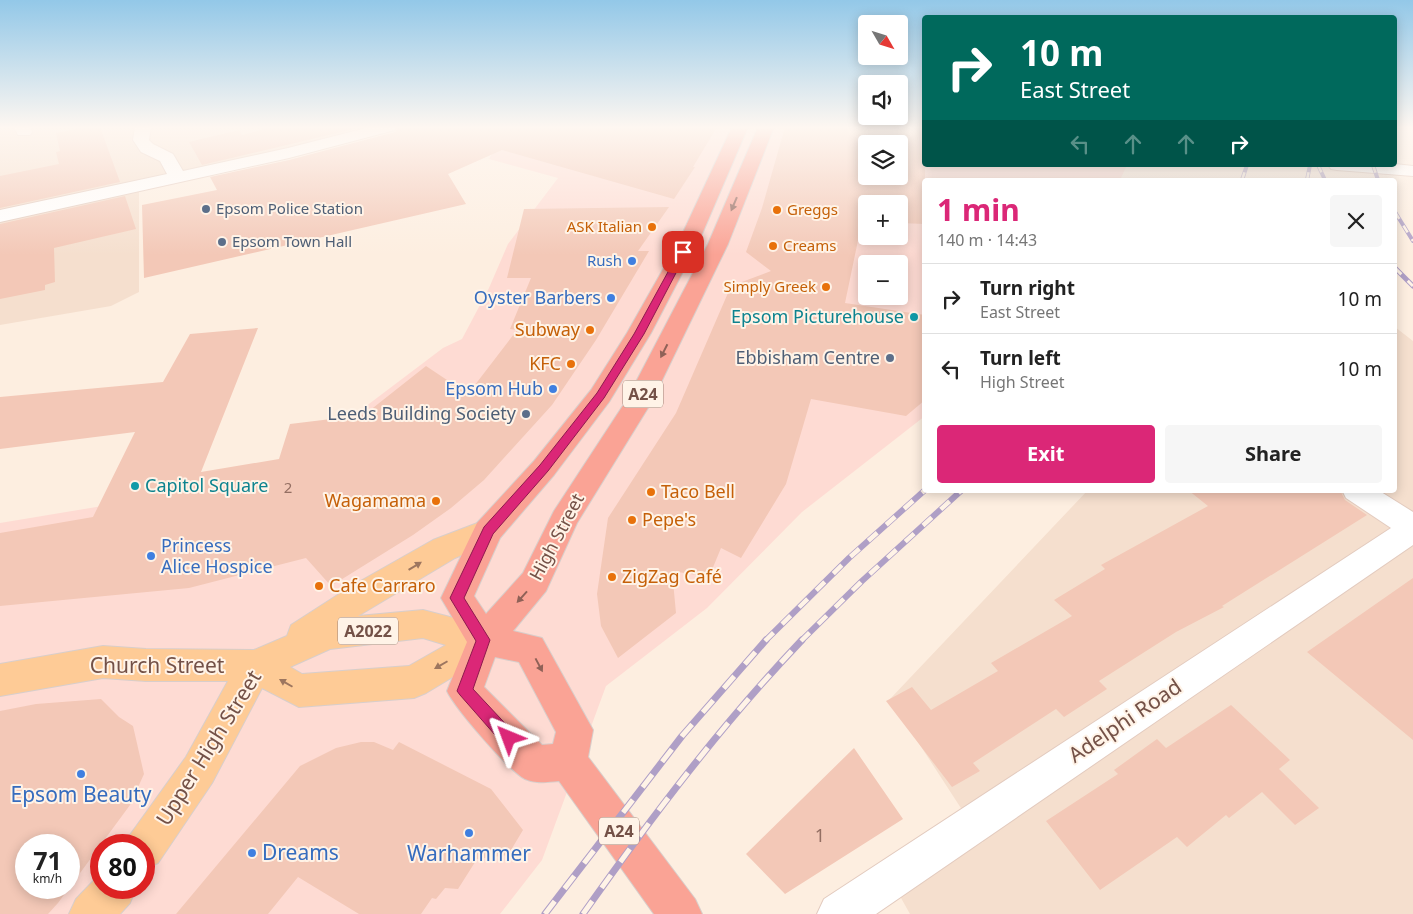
<!DOCTYPE html>
<html lang="en">
<head>
<meta charset="utf-8">
<style>
	body { margin:0; font-family:"Noto Sans",sans-serif; background:#f6f6f6; color:#222; height:100vh; display:flex; flex-direction:column; font-size:19px; white-space:nowrap }
	* { box-sizing:border-box; margin:0 }
	p { font-size:16px; color:#767676 }
	.icon { flex:none; width:28px; height:28px; fill:none; stroke:currentColor; stroke-width:2; stroke-linecap:round; stroke-linejoin:round }
	.map { position:relative; flex:1; overflow:hidden }
	.drawer { position:absolute; left:922px; top:178px; width:475px; height:315px; display:flex; flex-direction:column; background:#fff; border-radius:5px; box-shadow:0 2px 12px #0003 }
	.drawer>* { flex:none }
	.top-card { position:absolute; left:922px; top:15px; width:475px; height:152px; border-radius:5px; box-shadow:0 2px 12px #0003; background:#00695c; color:#fff; overflow:hidden }
	.needle { width:32px; rotate:129deg }
	.controls { position:absolute; left:858px; top:15px; display:grid; gap:10px }
	.controls a { display:grid; place-items:center; width:50px; height:50px; border-radius:5px; background:#fff; box-shadow:0 2px 12px #0003; font-size:25px }
	.speed { position:absolute; left:15px; top:834px; display:flex; gap:10px; font-size:25px; font-weight:700; text-align:center }
	.speed>* { display:grid; place-content:center; width:65px; height:65px; border-radius:50%; background:#fff; box-shadow:0 2px 12px #0003; line-height:1 }
	.speed small { font-size:12px; font-weight:400 }
	.speed .limit { border:8px solid #d22; background:#fff; color:#111 }
	.pin { position:absolute; display:grid; place-items:center; width:42px; height:42px; color:#fff; margin:-21px; border-radius:10px; box-shadow:0 2px 8px #0006 }
	.me { position:absolute; width:55px; margin:-28px; rotate:316deg; stroke-linejoin:round; filter:drop-shadow(0 0 4px #0008) }
	.turn { display:flex; align-items:center; gap:18px; height:105px; padding:0 15px; font-size:22px }
	.turn .icon { width:65px; height:65px; stroke-width:2.5 }
	.turn b { display:block; font-size:35px; line-height:42px }
	.lanes { display:flex; align-items:center; height:48px; padding:0 15px; background:#0003; justify-content:center; gap:25px; direction:ltr }
	.lanes .off { opacity:.35 }
	.round { display:grid; place-items:center; flex:none; width:52px; height:52px; border-radius:5px; background:#f6f6f6 }
	.headline { display:flex; align-items:center; justify-content:space-between; height:85px; padding:0 15px }
	h1 { font-size:30px; font-weight:700; line-height:38px; color:#db2777 }
	.action { display:flex; gap:10px; margin-top:auto; padding:10px 15px }
	.action a { flex:1; height:58px; border-radius:5px; background:#db2777; color:#fff; font-size:20px; font-weight:700; line-height:58px; text-align:center }
	.action a+a { background:#f6f6f6; color:#222 }
	ul { padding:0; list-style:none }
	li { display:flex; align-items:center; gap:15px; height:70px; padding:0 15px; border-top:1px solid #e0e0e0 }
	li div { flex:1 }
	li b { display:block; font-size:19px }
	li em { font-style:normal }
	.map>svg:first-child { display:block }
	.residential { fill:#f5dfce }
	.commercial { fill:#fedbd3; fill-rule:evenodd }
	.building { fill:#f3c8b7; fill-rule:evenodd }
	.lines { fill:none; stroke-linecap:round; stroke-linejoin:round }
	.minor-casing { stroke:#e3cbbf; stroke-width:2 }
	.major-casing { stroke:#d8cecb; stroke-width:2 }
	.highway-casing { stroke:#d8cecb; stroke-width:2 }
	.minor { fill:#fff; fill-rule:evenodd }
	.major { fill:#fecb96; fill-rule:evenodd }
	.highway { fill:#faa395; fill-rule:evenodd }
	.rail-far3-casing { stroke:#af9fc6; stroke-width:4 }
	.rail-far2-casing { stroke:#af9fc6; stroke-width:5 }
	.rail-far1-casing { stroke:#af9fc6; stroke-width:6 }
	.rail-casing { stroke:#af9fc6; stroke-width:7 }
	.rail-far3 { stroke:#fff3e7; stroke-width:2.5; stroke-dasharray:8; stroke-linecap:butt }
	.rail-far2 { stroke:#fff3e7; stroke-width:3; stroke-dasharray:9; stroke-linecap:butt }
	.rail-far1 { stroke:#fff3e7; stroke-width:4.5; stroke-dasharray:12; stroke-linecap:butt }
	.rail { stroke:#fff3e7; stroke-width:5; stroke-dasharray:16; stroke-linecap:butt }
	.oneway { fill:#8f6157 }
	.oneway2 { fill:#9d765f }
	.route { fill:#db2777; stroke:#8e194d }
	.service-dot { fill:#5c6f8a; stroke:#fff3e7; stroke-width:2 }
	.food-dot { fill:#e8710a; stroke:#fff3e7; stroke-width:2 }
	.shop-dot { fill:#3f7fe0; stroke:#fff3e7; stroke-width:2 }
	.culture-dot { fill:#0f9aa8; stroke:#fff3e7; stroke-width:2 }
	.labels { text-anchor:middle; stroke-width:4; stroke-linejoin:round; paint-order:stroke }
	.far-service-label { font-size:15px; fill:#4e5e75; stroke:#fff3e7; text-anchor:start }
	.far-food-label { font-size:15px; fill:#c56008; stroke:#fff3e7; text-anchor:start }
	.far-shop-label { font-size:15px; fill:#366cbe; stroke:#fff3e7; text-anchor:end }
	.number-label { font-size:15px; fill:#946f63 }
	.shield { fill:#fff3e7; stroke:#9e8277; stroke-width:1 }
	.shield-label { font-size:16px; font-weight:bold; fill:#745147 }
	.shop-label { font-size:18px; fill:#366cbe; stroke:#fff3e7; text-anchor:end }
	.culture-label { font-size:18px; fill:#0d838f; stroke:#fff3e7; text-anchor:end }
	.food-label { font-size:18px; fill:#c56008; stroke:#fff3e7; text-anchor:start }
	.service-label { font-size:18px; fill:#4e5e75; stroke:#fff3e7; text-anchor:end }
	.street-label { font-size:18px; fill:#745147; stroke:#fff3e7 }
	.near-number-label { font-size:18px; fill:#946f63 }
	.near-street-label { font-size:21px; fill:#745147; stroke:#fff3e7 }
	.near-shop-label { font-size:21px; fill:#366cbe; stroke:#fff3e7 }
</style>
</head>
<body>
<div class="map">
<svg width="1413" height="914" viewBox="0 0 1413 914">
	<rect width="100%" height="100%" fill="#fdeee0"/>
	<path class="residential" d="M0,127H363L268,154L139,181V292L111,306L0,325Z
		M1395,327L1413,341V914H910L896,889L983,842L890,699L1088,490H1395Z"/>
	<path class="commercial" d="M502,127H925V165H1127L1120,180H925V416L802,512L707,608L606,686L542,860L500,914H0V523L271,478L443,348L462,339L489,288L508,244L558,178L489,159L505,130ZM866,144H899V176H866ZM866,204H899V236H866ZM866,264H899V296H866ZM26,845H69V888H26ZM101,845H144V888H101Z"/>
	<path class="building" d="M86,127H100L120,182L0,208V176L59,164L56,152L60,151L56,133Z
		M272,127H362L202,165L189,142L239,130L242,135Z
		M399,127L454,128L717,127L693,167H695L674,199L502,150L448,174L466,204L144,278L142,205L217,190L210,177L289,160L395,132Z
		M785,127H925V224L899,223V204H866V221H862L845,303L925,315V400L906,416L811,399L786,484L741,558L721,548L709,577L672,571L676,613L618,658L601,626L597,594L608,518L676,413L731,286L771,271L746,252L762,208ZM866,144H899V176H866Z
		M125,196L136,229L54,248L55,282L45,285V290L0,299V224Z
		M669,207L638,251H649L596,340L552,405L484,480L451,508L413,535L331,586L306,558L189,588L0,606V533L93,517L135,432L0,449V397L163,382L190,334L258,328L201,472L279,459L290,424L364,415L426,366L468,394L517,330L510,329L531,278H507L524,209Z
		M1188,490H1340L1345,500L1367,515L1222,606L1224,607L1176,632L1099,681L1107,689L1064,717L1056,709L973,763L980,771L952,787L886,701L912,687L931,710L998,671L991,663L1072,616L1054,600L1105,569L1101,565L1208,506Z
		M1413,578V740L1307,652Z
		M101,699L119,717L133,726L144,774L130,805L58,903L48,914H0V711L36,704ZM26,845H69V888H26Z
		M1231,705L1290,760L1279,769L1319,808L1295,825L1262,792L1229,818L1226,815L1187,847L1177,837L1100,890L1046,821L1118,774L1114,770L1157,739L1166,748Z
		M361,742H374L393,750L399,742L491,789L523,830L508,855L477,859L458,889L445,888L436,899L432,898L421,914H359L298,877L268,914H176L300,766L336,748Z
		M854,748L903,819L785,894L746,854Z"/>
	<g class="lines">
		<defs>
			<path id="minor" d="M14,127H30L32,132L30,135H18Z
				M135,127H151L149,140L153,144L173,154L183,171L288,148L370,127H397L395,130L289,158L0,222V210L167,174L160,161L141,152L133,140Z
				M1395,164L1413,166V176L1337,170L1331,169L1328,165Z
				M1342,490H1378L1413,512V545L876,914H817L824,899L1391,528L1346,498Z"/>
			<path id="major" d="M488,519L499,523L503,531L499,539L455,558L358,616L423,610L496,629L501,640L496,651L426,693L414,698L299,707L262,688L212,783L158,863L144,869V845H125L130,835L186,757L228,681H146L103,678L0,696V664L103,646L146,649L254,650L287,636L291,625L350,587L433,540ZM423,638L446,645L409,666L302,674L290,667L330,649Z
				M101,873V888H136L130,903L120,914H69L76,899Z"/>
			<path id="highway" d="M732,127H748L699,241L651,333L609,402L554,475L500,538L474,596L486,614L523,573L554,511L626,401L708,244L758,127H774L728,244L651,403L577,523L546,591L513,631L542,638L593,730L588,757L695,899L702,914H654L559,781C546,782 536,784 525,779C509,771 455,708 447,691L467,642L441,598L477,523L534,461L591,390L627,333L679,241ZM495,657L519,662L556,732L553,744L542,745L484,687Z"/>
		</defs>
		<use href="#minor" class="minor-casing"/>
		<use href="#major" class="major-casing"/>
		<use href="#highway" class="highway-casing"/>
		<use href="#minor" class="minor"/>
		<use href="#major" class="major"/>
		<use href="#highway" class="highway"/>
		<defs>
			<path id="rail-far3" d="M1318,165L1325,180
				M1373,165L1378,180
				M1242,180L1247,165
				M1307,180L1310,165
				M1395,212L1413,241"/>
			<path id="rail-far2" d="M1395,268L1413,286"/>
			<path id="rail-far1" d="M765,641L849,558L925,490
				M801,641L862,581L962,490"/>
			<path id="rail" d="M545,914L682,736L766,640
				M583,914C651,818 721,725 802,640"/>
		</defs>
		<use href="#rail-far3" class="rail-far3-casing"/>
		<use href="#rail-far2" class="rail-far2-casing"/>
		<use href="#rail-far1" class="rail-far1-casing"/>
		<use href="#rail" class="rail-casing"/>
		<use href="#rail-far3" class="rail-far3"/>
		<use href="#rail-far2" class="rail-far2"/>
		<use href="#rail-far1" class="rail-far1"/>
		<use href="#rail" class="rail"/>
	</g>
	<defs><path id="oneway-solid" d="M-6-.8H1V-3.2L6.5 0L1 3.2V.8H-6Z" transform="scale(1.25)"/></defs>
	<g class="oneway">
		<use href="#oneway-solid" transform="translate(734 204) rotate(113)"/>
		<use href="#oneway-solid" transform="translate(664 351) rotate(117)"/>
		<use href="#oneway-solid" transform="translate(522 597) rotate(132)"/>
		<use href="#oneway-solid" transform="translate(539 665) rotate(62)"/>
	</g>
	<g class="oneway2">
		<use href="#oneway-solid" transform="translate(415 566) rotate(-31)"/>
		<use href="#oneway-solid" transform="translate(441 665) rotate(150)"/>
		<use href="#oneway-solid" transform="translate(286 683) rotate(-150)"/>
	</g>
	<linearGradient id="sky" x2="0" y2="1"><stop stop-color="#93c8e8"/><stop offset="0.5" stop-color="#fef7f1"/><stop offset="1" stop-color="#fef7f1" stop-opacity="0"/></linearGradient>
	<rect width="1413" height="255" fill="url(#sky)"/>
	<path class="route" d="M680,250L687,252L644,334L604,398L548,471L493,534L464,598L490,640L473,689L514,733L517,738L514,744L509,746L503,744L460,695L457,691L476,641L450,598L484,527L540,465L597,393L634,334Z"/>
	<g class="service-dot">
		<circle cx="206" cy="209" r="5"/>
		<circle cx="222" cy="242" r="5"/>
		<circle cx="890" cy="358" r="5"/>
		<circle cx="526" cy="414" r="5"/>
	</g>
	<g class="food-dot">
		<circle cx="777" cy="210" r="5"/>
		<circle cx="652" cy="227" r="5"/>
		<circle cx="773" cy="246" r="5"/>
		<circle cx="826" cy="287" r="5"/>
		<circle cx="590" cy="330" r="5"/>
		<circle cx="571" cy="364" r="5"/>
		<circle cx="651" cy="492" r="5"/>
		<circle cx="436" cy="501" r="5"/>
		<circle cx="632" cy="520" r="5"/>
		<circle cx="612" cy="577" r="5"/>
		<circle cx="319" cy="586" r="5"/>
	</g>
	<g class="shop-dot">
		<circle cx="632" cy="261" r="5"/>
		<circle cx="611" cy="298" r="5"/>
		<circle cx="553" cy="389" r="5"/>
		<circle cx="151" cy="556" r="5"/>
		<circle cx="81" cy="774" r="5"/>
		<circle cx="469" cy="833" r="5"/>
		<circle cx="252" cy="853" r="5"/>
	</g>
	<g class="culture-dot">
		<circle cx="914" cy="317" r="5"/>
		<circle cx="135" cy="486" r="5"/>
	</g>
	<g class="labels">
		<g class="far-service-label">
			<text x="216" y="214">Epsom Police Station</text>
			<text x="232" y="247">Epsom Town Hall</text>
		</g>
		<g class="far-food-label">
			<text x="787" y="215">Greggs</text>
			<text x="642" y="232" text-anchor="end">ASK Italian</text>
			<text x="783" y="251">Creams</text>
			<text x="816" y="292" text-anchor="end">Simply Greek</text>
		</g>
		<g class="far-shop-label">
			<text x="622" y="266">Rush</text>
		</g>
		<g class="number-label">
			<text x="288" y="493">2</text>
		</g>
		<g class="shield">
			<rect x="623" y="380.5" width="40" height="27" rx="4"/>
			<rect x="338" y="617.5" width="60" height="27" rx="4"/>
			<rect x="599" y="817.5" width="40" height="27" rx="4"/>
		</g>
		<g class="shield-label">
			<text x="643" y="400">A24</text>
			<text x="368" y="637">A2022</text>
			<text x="619" y="837">A24</text>
		</g>
		<g class="shop-label">
			<text x="601" y="304">Oyster Barbers</text>
			<text x="543" y="395">Epsom Hub</text>
			<text x="161" y="552" text-anchor="start">Princess<tspan x="161" dy="21">Alice Hospice</tspan></text>
		</g>
		<g class="culture-label">
			<text x="904" y="323">Epsom Picturehouse</text>
			<text x="145" y="492" text-anchor="start">Capitol Square</text>
		</g>
		<g class="food-label">
			<text x="580" y="336" text-anchor="end">Subway</text>
			<text x="561" y="370" text-anchor="end">KFC</text>
			<text x="661" y="498">Taco Bell</text>
			<text x="426" y="507" text-anchor="end">Wagamama</text>
			<text x="642" y="526">Pepe's</text>
			<text x="622" y="583">ZigZag Café</text>
			<text x="329" y="592">Cafe Carraro</text>
		</g>
		<g class="service-label">
			<text x="880" y="364">Ebbisham Centre</text>
			<text x="516" y="420">Leeds Building Society</text>
		</g>
		<g class="street-label">
			<text transform="translate(557 537) rotate(-62)" y="6">High Street</text>
		</g>
		<g class="near-number-label">
			<text x="820" y="842">1</text>
		</g>
		<g class="near-street-label">
			<text x="157" y="673">Church Street</text>
			<text transform="translate(1125 721) rotate(-34)" y="7">Adelphi Road</text>
			<text transform="translate(209 748) rotate(-58)" y="7">Upper High Street</text>
		</g>
		<g class="near-shop-label">
			<text x="81" y="802">Epsom Beauty</text>
			<text x="262" y="860" text-anchor="start">Dreams</text>
			<text x="469" y="861">Warhammer</text>
		</g>
	</g>
</svg>
<div class="controls">
<a><svg class="needle" viewBox="-14 -14 28 28"><path d="M0-13l5 13h-10z" fill="#e53935"/><path d="M0 13l5-13h-10z" fill="#767676"/></svg></a>
<a><svg class="icon" aria-label="sound" viewBox="0 0 24 24"><path d="M4 9h4l5-4v14l-5-4H4zM17 9q2 3 0 6"/></svg></a>
<a><svg class="icon" aria-label="layers" viewBox="0 0 24 24"><path d="M12 4l9 5-9 5-9-5zM3 14l9 5 9-5"/></svg></a>
<a>+</a>
<a>−</a>
</div>
<div class="speed"><div>71<small>km/h</small></div><div class="limit">80</div></div>
<div class="pin" style="left:683px;top:252px;background:#d93025"><svg class="icon" aria-label="arrive" viewBox="0 0 24 24"><path d="M6 21V4h12l-3 4 3 4H6"/></svg></div>
<svg class="me" style="left:509px;top:738px" viewBox="-20 -20 40 40"><path d="M0-17L14 15 0 8-14 15z" fill="#db2777" stroke="#fff" stroke-width="4"/></svg>
<div class="top-card">
<div class="turn"><svg class="icon" aria-label="right" viewBox="0 0 24 24"><path d="M7 20v-9h11M14 6l5 5-5 5"/></svg><div><b>10 m</b>East Street</div></div>
<div class="lanes"><svg class="icon off" aria-label="left" viewBox="0 0 24 24"><path d="M17 20v-9H6M10 6l-5 5 5 5"/></svg><svg class="icon off" aria-label="ahead" viewBox="0 0 24 24"><path d="M12 20V5M6 11l6-6 6 6"/></svg><svg class="icon off" aria-label="ahead" viewBox="0 0 24 24"><path d="M12 20V5M6 11l6-6 6 6"/></svg><svg class="icon" aria-label="right" viewBox="0 0 24 24"><path d="M7 20v-9h11M14 6l5 5-5 5"/></svg></div>
</div>
<section class="drawer">
<div class="headline"><div><h1>1 min</h1><p>140 m · 14:43</p></div><a class="round"><svg class="icon" aria-label="close" viewBox="0 0 24 24"><path d="M6 6l12 12M18 6L6 18"/></svg></a></div>
<ul>
<li><svg class="icon" aria-label="right" viewBox="0 0 24 24"><path d="M7 20v-9h11M14 6l5 5-5 5"/></svg><div><b>Turn right</b><p>East Street</p></div><em>10 m</em></li>
<li><svg class="icon" aria-label="left" viewBox="0 0 24 24"><path d="M17 20v-9H6M10 6l-5 5 5 5"/></svg><div><b>Turn left</b><p>High Street</p></div><em>10 m</em></li>
</ul>
<div class="action"><a>Exit</a><a>Share</a></div>
</section>
</div>
</body>
</html>
